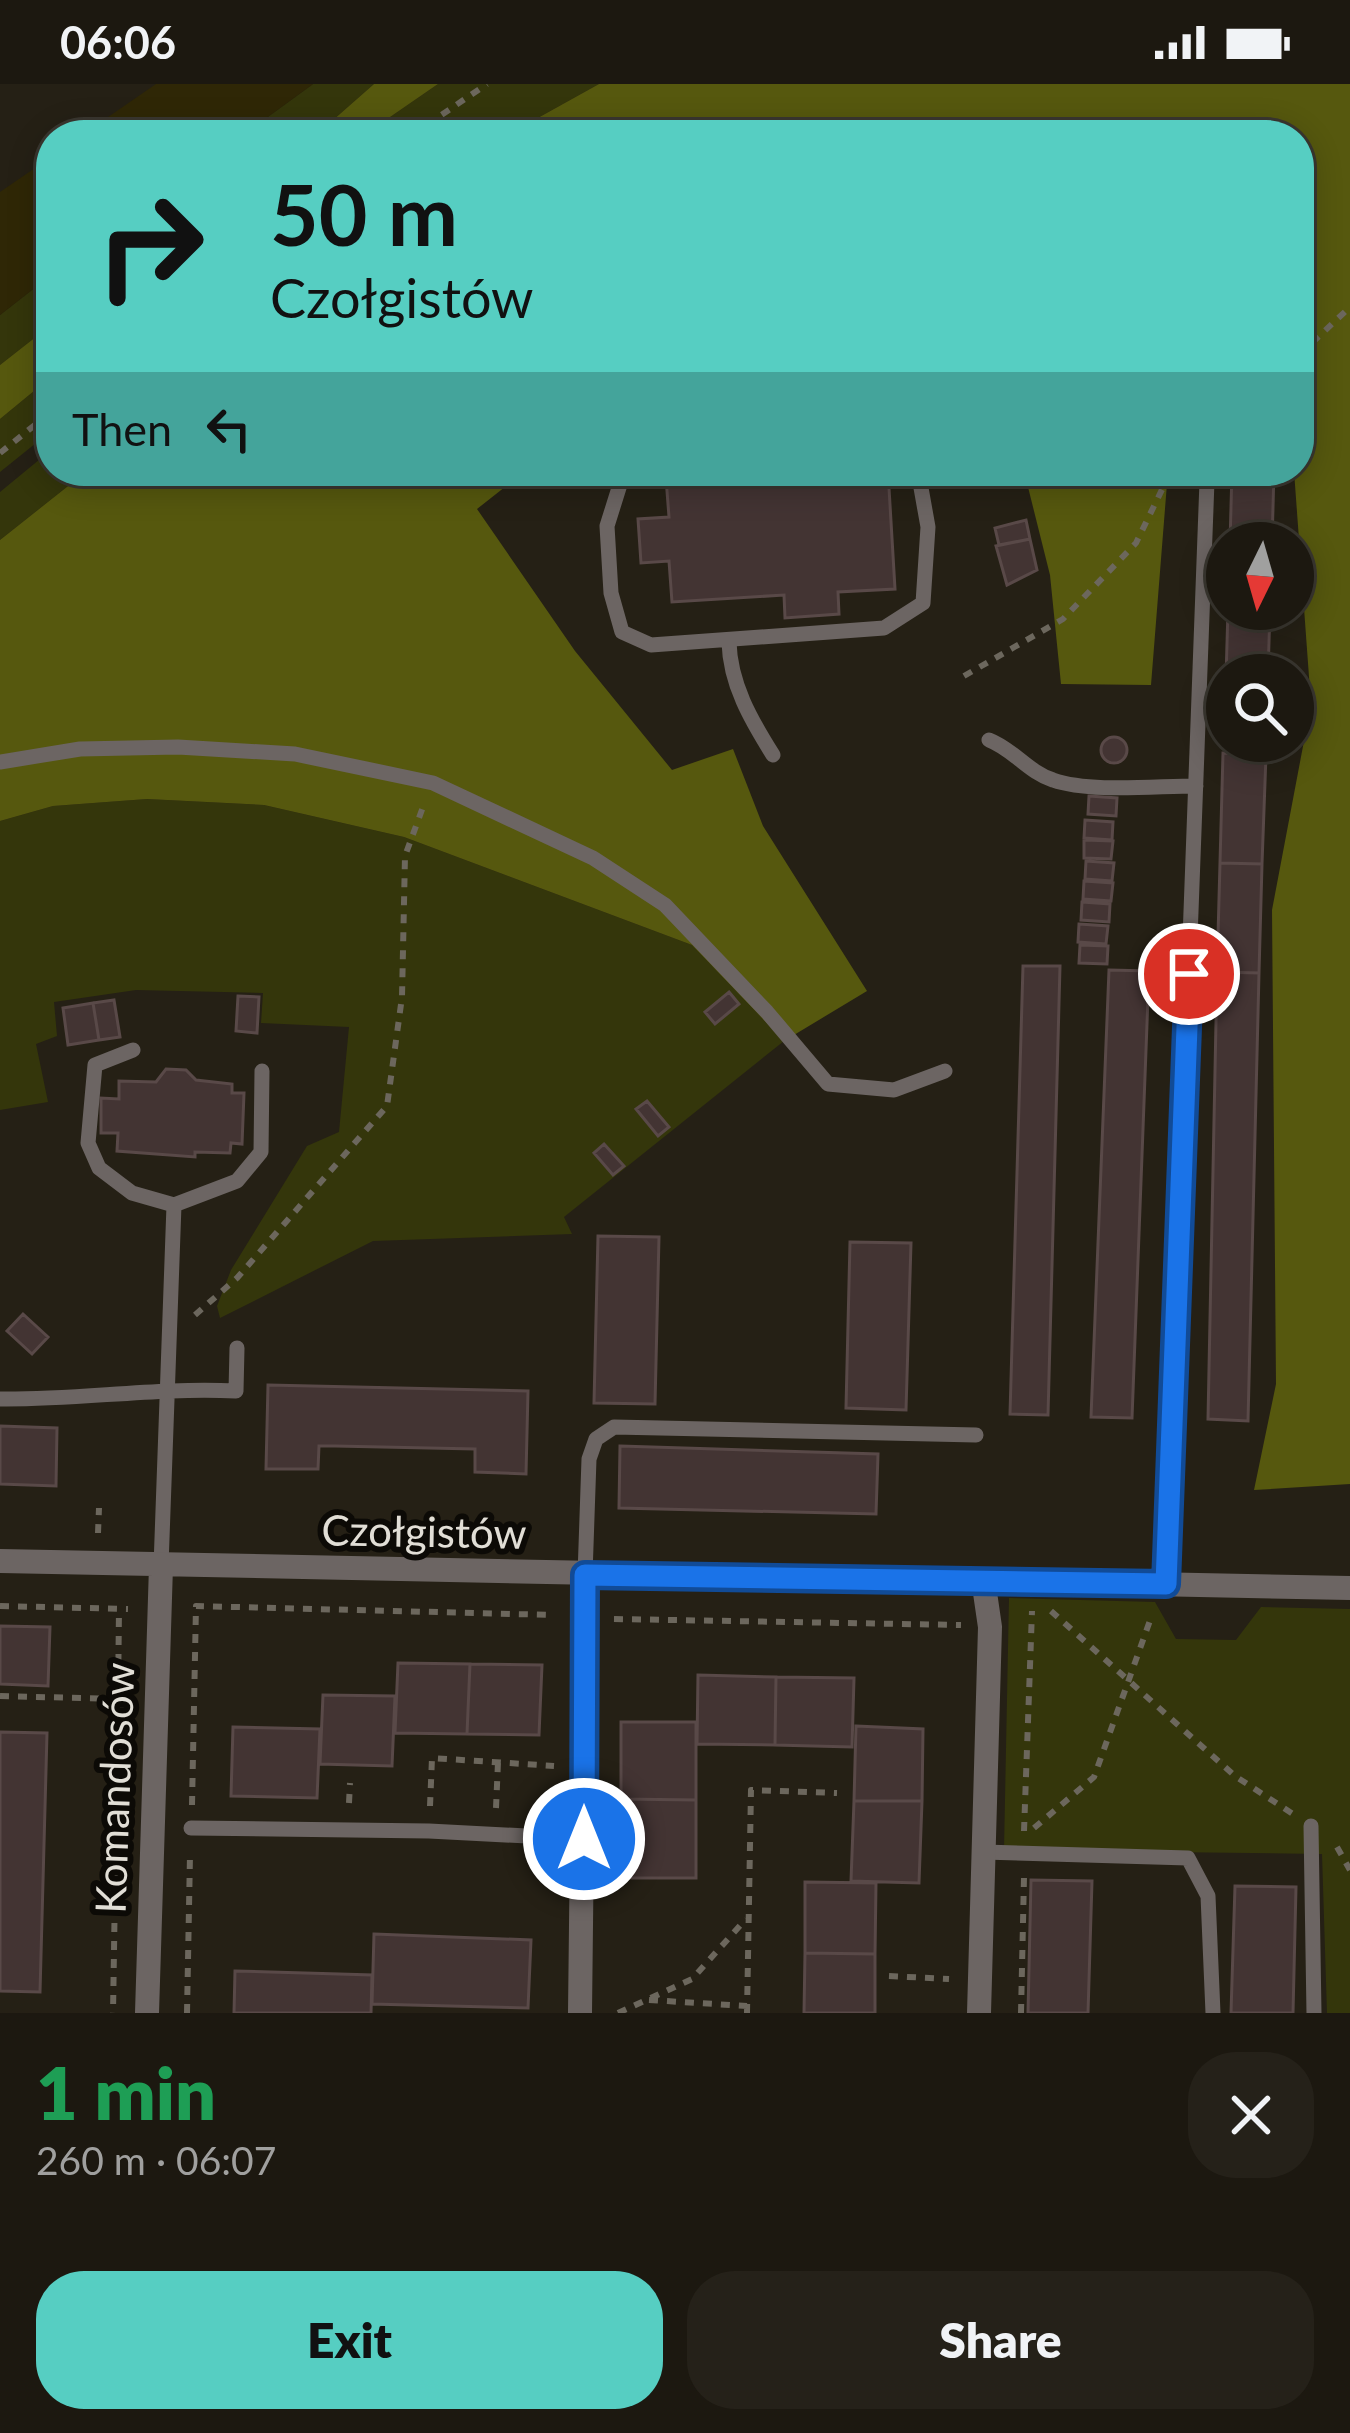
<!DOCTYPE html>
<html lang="en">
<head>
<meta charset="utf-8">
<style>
	body { margin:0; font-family:Lato,sans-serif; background:#252119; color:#f1f3f6; height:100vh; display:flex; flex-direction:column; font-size:45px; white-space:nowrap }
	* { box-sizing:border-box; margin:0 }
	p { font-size:39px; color:#a0a09f }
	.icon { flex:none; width:66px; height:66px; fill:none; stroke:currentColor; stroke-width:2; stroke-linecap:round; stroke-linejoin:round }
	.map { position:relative; height:1929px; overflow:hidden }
	.sheet { display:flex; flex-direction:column; background:#1c1810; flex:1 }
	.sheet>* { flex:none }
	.hud { position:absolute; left:36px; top:36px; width:1278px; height:366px; border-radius:48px; box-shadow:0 6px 30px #0003,0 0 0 3px #3a3730; background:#56cec2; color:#111; overflow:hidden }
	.needle { width:78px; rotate:185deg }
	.tools { position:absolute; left:1206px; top:438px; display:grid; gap:24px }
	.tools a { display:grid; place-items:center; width:108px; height:108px; border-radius:50%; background:#1c1810; box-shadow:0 6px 30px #0003,0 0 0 3px #3a3730; font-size:60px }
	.pin { position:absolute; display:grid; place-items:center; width:102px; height:102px; color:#fff; margin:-51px; border:6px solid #fff; border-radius:50%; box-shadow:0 3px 12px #0007 }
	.me { position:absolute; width:132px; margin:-66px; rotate:0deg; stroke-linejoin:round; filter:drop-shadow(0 0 9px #0008) }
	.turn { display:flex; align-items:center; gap:42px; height:252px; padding:0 36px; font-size:54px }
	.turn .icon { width:156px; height:156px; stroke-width:2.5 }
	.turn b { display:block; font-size:84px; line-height:102px }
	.then { display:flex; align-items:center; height:114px; padding:0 36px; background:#0003; gap:24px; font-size:45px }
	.round { display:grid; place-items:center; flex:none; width:126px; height:126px; border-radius:48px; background:#252119 }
	.head { display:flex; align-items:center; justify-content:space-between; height:204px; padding:0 36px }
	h1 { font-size:72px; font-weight:800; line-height:90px; color:#1e9e55 }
	.action { display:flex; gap:24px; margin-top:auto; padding:24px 36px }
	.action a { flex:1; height:138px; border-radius:48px; background:#56cec2; color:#111; font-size:48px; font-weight:800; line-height:138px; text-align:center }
	.action a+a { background:#252119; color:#f1f3f6 }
	.status { display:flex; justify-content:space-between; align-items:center; height:84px; padding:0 60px; background:#1c1810; direction:ltr }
	.status svg { height:33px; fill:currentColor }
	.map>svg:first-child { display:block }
	.green { fill:#34360b }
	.forest { fill:#56580e }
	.sand { fill:#2f2706 }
	.building { fill:#433433; stroke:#594948; stroke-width:3 }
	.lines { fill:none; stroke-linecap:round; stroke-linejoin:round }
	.path { stroke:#6c675d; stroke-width:6; stroke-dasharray:9 9; stroke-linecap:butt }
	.service { stroke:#6c6563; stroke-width:15 }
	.minor { stroke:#6c6563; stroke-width:24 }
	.route-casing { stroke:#114b97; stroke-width:30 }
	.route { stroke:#1a73e8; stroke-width:21 }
	.labels { text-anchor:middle; stroke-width:12; stroke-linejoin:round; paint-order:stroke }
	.street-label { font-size:42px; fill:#e1ded6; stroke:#0c0a06 }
</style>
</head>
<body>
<div class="status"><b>06:06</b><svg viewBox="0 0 49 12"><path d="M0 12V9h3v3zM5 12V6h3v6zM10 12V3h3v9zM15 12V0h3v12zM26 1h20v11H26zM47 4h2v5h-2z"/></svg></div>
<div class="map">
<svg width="1350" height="1929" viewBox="0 0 1350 1929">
	<rect width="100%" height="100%" fill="#252015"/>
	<path class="green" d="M313,0H374L316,51H243Z
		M438,0H599L507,51H452L466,38L447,51H364Z
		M51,191V241L0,281V231Z
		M51,293V347L0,388V335Z
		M51,366V387H87L0,456V408Z
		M147,715L264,721L404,753L692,861L784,957L564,1133L572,1150L373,1157L220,1234L217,1222L231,1186L307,1062L339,1048L349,943L261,939L263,909L136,906L54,918L57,952L36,960L48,1018L0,1026V737L53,722Z
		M1009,1514L1155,1518L1176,1555L1236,1556L1261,1523L1350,1525V1929H1327L1322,1770L1004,1766Z"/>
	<path class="forest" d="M374,0H438L364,51H316Z
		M599,0H1350V1400L1254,1406L1276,1300L1272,826L1311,620L1294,387H1299V51H507Z
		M51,241V293L0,335V281Z
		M87,387H525L477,425L575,567L672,686L733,665L763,742L867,907L784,957L692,861L404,753L264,721L147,715L53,722L0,737V456Z
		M1024,387H1168L1151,601L1061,600L1050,491Z"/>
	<path class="sand" d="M156,0H313L243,51H82Z
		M51,73V191L0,231V108Z"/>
	<path class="building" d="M775,387H888L895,505L838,508L839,530L785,534L784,511L672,518L669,477L641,479L638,435L669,433L666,394Z
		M1232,387H1274L1272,459H1230Z
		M1026,436L1030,455L999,461L995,444Z
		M1030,455L1037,486L1007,501L996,462Z
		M1228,525H1270L1268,591H1227V629H1225Z
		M1101 666a13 13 0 1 1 26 0a13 13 0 1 1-26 0Z
		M1223,669L1266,671L1262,780L1220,779Z
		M1089,712L1117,714L1116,732L1088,730Z
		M1085,736L1113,738L1112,756L1084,754Z
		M1084,756L1113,757L1111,775L1084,774Z
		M1086,777L1114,779L1112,797L1085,795Z
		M1220,779L1262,780L1259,889L1217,888Z
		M1084,797L1113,799L1111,817L1083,815Z
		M1082,818L1110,820L1109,838L1081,836Z
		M1079,840L1108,842L1106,860L1078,858Z
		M1080,861L1108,862L1107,880L1079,879Z
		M1023,882H1060L1048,1331L1010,1330Z
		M1109,886L1149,887L1132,1334L1091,1333Z
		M1217,888L1259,889L1248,1337L1208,1335Z
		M729,908L739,920L715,940L705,928Z
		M238,912L259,913L257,949L236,947Z
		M114,916L120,953L99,956L93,919Z
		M93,919L99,956L68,961L63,924Z
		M166,985L186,986L196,996L232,1000V1009H244L242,1060L231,1059L230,1069L195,1068V1073L117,1067L118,1049H101V1014L119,1015V997L156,998Z
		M647,1017L669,1043L658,1052L636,1025Z
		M604,1060L624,1082L613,1091L594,1069Z
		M598,1152L659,1153L655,1320L594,1319Z
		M850,1158L911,1159L906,1326L846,1324Z
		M23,1230L48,1253L32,1270L7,1247Z
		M268,1301L528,1307L526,1390L475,1388V1365L335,1362H319L318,1385H266Z
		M0,1342L57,1344L56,1402L0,1400Z
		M620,1362L878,1370L876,1430L619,1424Z
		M0,1542L50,1543L48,1602L0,1600Z
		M398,1579L470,1580L467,1650L395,1649Z
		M470,1580L542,1581L539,1651L467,1650Z
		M698,1591L776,1593L775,1661L697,1660Z
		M776,1593L854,1594L852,1663L775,1661Z
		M323,1611L395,1612L392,1682L320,1680Z
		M621,1638H696V1716L621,1715Z
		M856,1642L923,1645L922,1717H854Z
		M233,1643L320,1645L317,1714L231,1712Z
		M0,1648L47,1649L40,1908L0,1907Z
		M621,1715L696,1716V1794H620Z
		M854,1717H922L919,1799L851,1797Z
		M1031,1796L1092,1797L1088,1929H1028Z
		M805,1798L876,1799L875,1870L805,1869Z
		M1235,1802L1296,1803L1293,1929H1231Z
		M374,1850L531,1856L528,1924L372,1920Z
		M805,1869L875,1870V1929H804Z
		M235,1887L372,1891L371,1929H234Z"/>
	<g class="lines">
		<path class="path" d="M412,51L487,0
			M1299,271L1350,223
			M0,369L51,328
			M964,592L1063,535L1136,459L1171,387
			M195,1231L237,1194L387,1022L402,913L405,772L423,723
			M98,1449L99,1424
			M0,1522L128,1525
			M1051,1527L1235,1692L1293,1730
			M614,1535L961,1541
			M0,1612L118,1615L113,1929
			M118,1615L119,1525
			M349,1719L350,1699
			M192,1721L196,1522L553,1531
			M430,1722L432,1674L554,1682
			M496,1724L498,1678
			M1034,1744L1094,1693L1152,1531
			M1024,1747L1032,1527
			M1337,1763L1350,1786
			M889,1892L949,1895
			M649,1916L747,1922
			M187,1929L190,1771
			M618,1929L692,1895L746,1835
			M747,1929L751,1706L837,1709
			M1021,1929L1024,1793"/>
		<path class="service" d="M628,387L623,391L607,442L611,509L622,548L651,561L884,544L923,519L928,443L918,387
			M729,558C730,600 751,636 773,671
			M989,656C1013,665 1028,688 1053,696C1090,709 1155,702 1196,702
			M0,678L80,665L178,663L295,670L433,699L593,774L665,821L767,928L828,1000L894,1006L945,987
			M133,966L95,981L88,1059L99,1084L132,1109L174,1121L237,1097L261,1068L262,987
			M0,1315C79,1316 157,1303 236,1307L237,1264
			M161,1482L174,1121
			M585,1491L589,1375L596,1355L614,1343L976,1351
			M1166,1500L1207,397
			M1311,1742L1314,1929
			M191,1744L429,1747L584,1755
			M983,1768L1188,1774L1208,1812L1213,1929"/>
		<path class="minor" d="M0,1477L1350,1504
			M147,1929L161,1482
			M580,1929L585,1491
			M979,1929L990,1543L983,1495"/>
	</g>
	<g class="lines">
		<defs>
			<path id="route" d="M584,1755L585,1491L1166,1500L1189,890"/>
		</defs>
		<use href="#route" class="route-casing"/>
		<use href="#route" class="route"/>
	</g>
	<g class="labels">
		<g class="street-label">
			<text transform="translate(424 1448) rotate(1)" y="15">Czołgistów</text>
			<text transform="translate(115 1704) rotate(-88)" y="15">Komandosów</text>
		</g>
	</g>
</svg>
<div class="tools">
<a><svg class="needle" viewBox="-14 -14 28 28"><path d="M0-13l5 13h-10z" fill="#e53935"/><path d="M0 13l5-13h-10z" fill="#a0a09f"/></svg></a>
<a><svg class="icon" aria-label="search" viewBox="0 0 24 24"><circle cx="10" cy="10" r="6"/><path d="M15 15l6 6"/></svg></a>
</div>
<div class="pin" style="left:1189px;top:890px;background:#d93025"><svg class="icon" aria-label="arrive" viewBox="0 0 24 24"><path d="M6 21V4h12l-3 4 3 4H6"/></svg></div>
<svg class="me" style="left:584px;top:1755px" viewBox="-20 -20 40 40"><circle r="17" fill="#1a73e8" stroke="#fff" stroke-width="3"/><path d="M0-11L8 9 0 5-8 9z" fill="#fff"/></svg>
<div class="hud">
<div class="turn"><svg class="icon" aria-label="right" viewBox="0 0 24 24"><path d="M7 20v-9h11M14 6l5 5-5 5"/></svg><div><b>50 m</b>Czołgistów</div></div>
<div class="then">Then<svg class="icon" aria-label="left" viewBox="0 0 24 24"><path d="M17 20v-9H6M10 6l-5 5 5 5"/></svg></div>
</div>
</div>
<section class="sheet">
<div class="head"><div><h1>1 min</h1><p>260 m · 06:07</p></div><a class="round"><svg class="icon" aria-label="close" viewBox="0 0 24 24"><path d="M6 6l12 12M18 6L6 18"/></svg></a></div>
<div class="action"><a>Exit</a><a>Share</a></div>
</section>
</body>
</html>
